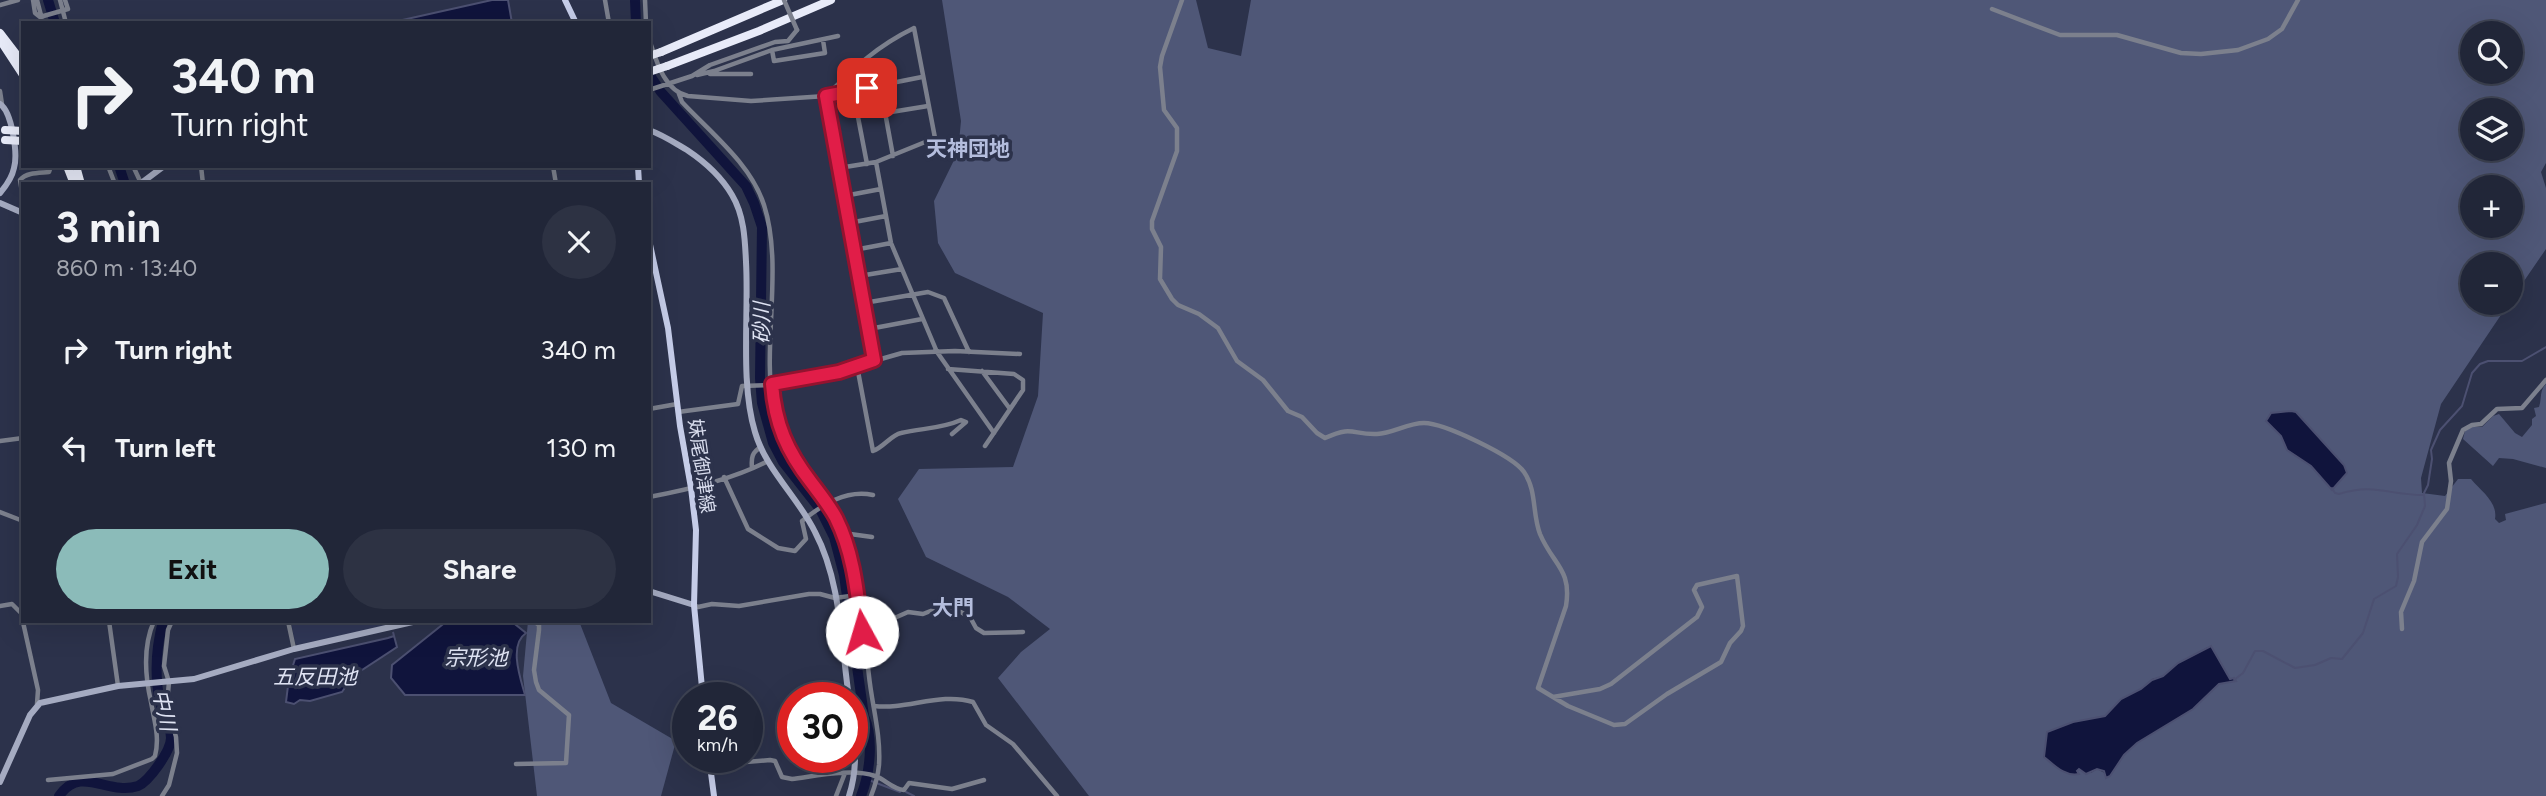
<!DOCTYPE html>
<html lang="en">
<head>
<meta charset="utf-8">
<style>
	body { margin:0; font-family:Figtree,"Noto Sans JP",sans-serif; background:#2d3243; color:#f1f3f6; height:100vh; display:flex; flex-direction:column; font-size:26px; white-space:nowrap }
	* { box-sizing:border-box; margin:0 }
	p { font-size:23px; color:#a2a5ae }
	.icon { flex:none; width:38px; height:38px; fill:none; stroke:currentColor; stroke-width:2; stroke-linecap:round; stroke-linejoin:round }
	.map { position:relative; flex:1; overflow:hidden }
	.drawer { position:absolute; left:21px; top:182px; width:630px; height:441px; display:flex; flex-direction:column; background:#212638; border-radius:0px; box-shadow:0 7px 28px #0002,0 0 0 2px #3e4353 }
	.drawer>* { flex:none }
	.hud { position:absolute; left:21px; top:21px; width:630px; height:147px; border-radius:0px; box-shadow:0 7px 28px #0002,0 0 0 2px #3e4353; background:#212638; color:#f1f3f6; overflow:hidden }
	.fabs { position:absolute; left:2460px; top:21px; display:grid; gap:14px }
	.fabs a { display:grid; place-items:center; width:63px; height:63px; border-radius:50%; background:#212638; box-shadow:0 7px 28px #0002,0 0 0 2px #3e4353; font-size:35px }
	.speed { position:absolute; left:672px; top:682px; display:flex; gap:14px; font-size:35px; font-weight:700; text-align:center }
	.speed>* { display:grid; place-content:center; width:91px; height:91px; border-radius:50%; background:#212638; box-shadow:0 7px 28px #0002,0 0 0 2px #3e4353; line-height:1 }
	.speed small { font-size:18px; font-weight:400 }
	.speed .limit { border:10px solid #d22; background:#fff; color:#111 }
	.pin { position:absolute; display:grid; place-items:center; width:60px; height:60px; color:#fff; margin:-30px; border-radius:14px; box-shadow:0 4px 10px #0006 }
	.me { position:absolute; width:77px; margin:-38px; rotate:354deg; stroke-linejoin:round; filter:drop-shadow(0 0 5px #0008) }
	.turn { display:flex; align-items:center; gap:24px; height:147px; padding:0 35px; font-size:32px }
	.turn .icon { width:91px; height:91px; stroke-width:2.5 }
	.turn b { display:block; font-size:49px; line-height:60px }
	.round { display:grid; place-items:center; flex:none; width:74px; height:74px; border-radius:37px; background:#2d3243 }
	.overview { display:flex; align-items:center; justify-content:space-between; height:119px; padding:0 35px }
	h1 { font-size:42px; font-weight:700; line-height:52px }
	.primary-button { display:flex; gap:14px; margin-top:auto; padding:14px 35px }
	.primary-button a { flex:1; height:80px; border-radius:42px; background:#8bbbb9; color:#111; font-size:28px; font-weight:700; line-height:80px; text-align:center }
	.primary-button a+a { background:#2d3243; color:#f1f3f6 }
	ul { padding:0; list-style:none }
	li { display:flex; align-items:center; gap:21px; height:98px; padding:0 35px }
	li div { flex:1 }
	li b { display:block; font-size:26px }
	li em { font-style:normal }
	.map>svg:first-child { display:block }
	.built { fill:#303757 }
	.green { fill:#4f5777; fill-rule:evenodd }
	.water { fill:#10143c; stroke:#4c5071; stroke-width:2 }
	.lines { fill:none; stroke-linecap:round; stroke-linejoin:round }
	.stream { stroke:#4c5071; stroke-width:2 }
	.river { stroke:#10143c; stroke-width:10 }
	.street { stroke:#7c808d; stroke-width:4.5 }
	.secondary { stroke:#a5abc1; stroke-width:6 }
	.primary { stroke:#c5cce8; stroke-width:6 }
	.highway { stroke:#e8ebf9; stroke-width:8 }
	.street-bridge { stroke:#7c808d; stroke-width:4.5 }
	.highway-bridge { stroke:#e8ebf9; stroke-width:8 }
	.route-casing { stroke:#92132f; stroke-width:18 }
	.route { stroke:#e11d48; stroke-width:12 }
	.labels { text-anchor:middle; stroke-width:7; stroke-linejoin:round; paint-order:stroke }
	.street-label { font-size:19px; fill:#d7dbec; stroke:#2c324b }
	.neighbourhood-label { font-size:21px; font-weight:bold; fill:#b4bddd; stroke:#2c324b }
	.water-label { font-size:21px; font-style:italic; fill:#dfe3f3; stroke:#2c324b }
</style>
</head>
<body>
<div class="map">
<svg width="2546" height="796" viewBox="0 0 2546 796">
	<rect width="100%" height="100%" fill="#2c324b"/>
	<path class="built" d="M291,621H408L297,645L295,643Z"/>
	<path class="green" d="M942,0H1196L1208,48L1241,56L1251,0H2546V163L2541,172L2546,188V249L2511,300V264H2473V303H2509L2441,404L2421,478L2422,493L2445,496L2458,479H2471C2481,491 2498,502 2495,519L2499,523L2506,520L2505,514L2546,503V796H1089L998,678L1021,652L1050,629L1008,597L926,557L898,499L919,469L1013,467L1038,396L1043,313L955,273L938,243L934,201L958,152L961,121ZM2473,33H2511V72H2473ZM2473,110H2511V149H2473ZM2473,187H2511V226H2473ZM2291,411L2344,465L2332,490L2311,466L2287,450L2281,436L2266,421L2271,413ZM2208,647H2211L2230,680L2219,684L2193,709L2137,743L2124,755L2110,776L2097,769L2091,773L2079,769L2077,771V775C2064,773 2054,766 2044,756L2047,732L2073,722L2105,716L2121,699L2141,689L2152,679L2163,676L2178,663Z
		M2546,384V468L2513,459L2499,458L2493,466L2463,439L2465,431L2472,427H2482L2493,416L2499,414L2515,433L2522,437L2532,425V419L2536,416L2534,408L2539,407C2542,399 2539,391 2546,384Z
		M528,621H579L611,703L676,741L661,796H537L523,676Z"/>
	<path class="water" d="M492,0H508L512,23H389Z
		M2291,411L2296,412L2344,465L2347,473L2332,490L2311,466L2287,450L2281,436L2266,421L2271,413Z
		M447,621H511L526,633C508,645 521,680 525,695H405L391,678L392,665Z
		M393,632L397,647L353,676L342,692L310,701L300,700L294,704L286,702L289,678L295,659L388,638L394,636Z
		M2211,646L2230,679L2234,678L2236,681L2219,684L2193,709L2137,743L2124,755L2110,776L2106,778L2104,771L2097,769L2086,774L2079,769L2077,771L2079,774C2065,777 2054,765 2044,757L2047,732L2073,722L2105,716L2121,699L2141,689L2152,680L2163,676L2178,663Z"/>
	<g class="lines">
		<path class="stream" d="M2332,488L2335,493L2339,494C2375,483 2388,495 2423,495
			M2234,680L2243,673L2255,651H2263L2295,668L2315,665L2331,658L2342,659L2363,633L2374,599L2396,586L2398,577L2397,554L2417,525L2425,506L2424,493L2428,485L2432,459L2431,450L2440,430L2462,406L2472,373L2480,364L2488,361H2522L2546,347
			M866,779L900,792
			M906,792L914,796"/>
		<path class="river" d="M48,0L55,23
			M635,0L636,23
			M649,74L661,92L746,186L754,203L762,227L760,378L762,403L773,443L783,462L820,509L834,537L844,575L864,716C874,739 870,773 861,796
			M119,166L125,184
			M59,796C81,764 108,796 138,786C149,781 171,751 171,738C171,726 163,713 160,702C154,674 156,648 163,621"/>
		<path class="street" d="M33,0L35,13L40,17L68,9L65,0
			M37,0L43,23
			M60,0L66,23
			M605,0L609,23
			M645,0L646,23
			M1182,0L1162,56L1160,67L1164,110L1177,128V151L1152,221V229L1161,247L1160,279L1172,299L1178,305L1199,314L1218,328L1237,361L1263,380L1288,411L1302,417L1317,433L1325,438C1353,425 1352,435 1377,434C1393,433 1408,423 1424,423C1444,423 1513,456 1524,472C1537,491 1532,513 1540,534C1553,565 1572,569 1566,606L1538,688L1568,706L1614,725L1625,724L1667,694L1721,662L1730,643L1741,631L1743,626L1737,576L1697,585L1694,590L1702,607L1697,617L1611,684L1600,689L1553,697
			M0,5L18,0
			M1992,9L2060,35H2117L2181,53L2201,54L2238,50L2268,39L2282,29L2298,0
			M649,39C656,60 664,91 688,96L751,101L826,96L922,77
			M772,50L774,61L825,53L823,40
			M710,74H751
			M697,75L714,71L772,50L838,36
			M880,85L893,156
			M649,90L692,76L710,65L775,42L788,41L797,30
			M0,91L2,104
			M853,91L867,164
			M679,94L682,102C711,133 751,164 764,205C784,267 761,347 774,411C783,454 815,479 835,516C852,548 856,583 860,618C863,637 867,656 869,676C872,705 881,735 879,765C878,776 875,786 871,796
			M885,113L928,106
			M876,162L891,243L937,352L994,433
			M108,166L115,184
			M133,166L141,183
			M201,166L203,184
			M553,166L556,184
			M839,168L876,162L935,138L914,28C877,46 855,67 826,96L874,360
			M844,196L881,189
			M23,199L20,180C27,172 39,173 49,172L51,166
			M849,223L886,216
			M854,250L891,243
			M859,276L902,269
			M864,303L928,292L944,298L969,352
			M869,329L922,319
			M857,366L873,451C884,447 891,435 901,433C922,428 941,429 961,420L966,422L952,434
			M948,369L1014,374L1023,380V390L985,446
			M982,371L1010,409
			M649,409L677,404
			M678,412L738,404L742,386L772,385L825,375L902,353L955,351L1020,354
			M0,441L23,438
			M752,468C751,458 752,452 761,447
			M724,477L748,529L778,548L795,551L806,539L802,521C822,505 846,489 873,495
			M649,497C687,490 734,479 768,461
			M0,512L23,521
			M843,533L872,537
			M694,605L698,607L712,604L739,606L809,594H820L835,598L858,595
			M0,606L12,604L21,613L38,690L37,704
			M860,615L890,620L908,612L923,614L938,608L955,609L970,617L976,628L984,633L1023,632
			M109,621L118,686
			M288,621L294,649
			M2402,629L2401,612L2414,581L2422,542L2447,509L2451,481L2449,463L2463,430L2472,425L2481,424L2497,409L2522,408L2546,380
			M874,706C907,710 940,692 973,702L986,725L1013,744L1057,796
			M516,764L566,763L569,715L539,690L536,682L534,670L539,630V625L533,621
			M710,765L770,760L775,761L782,777L792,779C816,776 852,768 875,776C885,779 892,789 904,790L909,783L952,789L984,780
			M48,780L113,774L152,759L155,756C160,737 154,720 151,702C145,676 143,646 154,621
			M162,796L169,785L177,753L176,737L167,704L169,682L164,666L168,630L172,621
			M836,796L845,773"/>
		<path class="secondary" d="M0,104C12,112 18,154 14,168C12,178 6,186 0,193
			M649,130C663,135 675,143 687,150C705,162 721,176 732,195C744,215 745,239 746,262C749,314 740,383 755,432C766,470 798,497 815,532C841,581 841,644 849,698
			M140,184L164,166
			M0,203L23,213
			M649,591L694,605
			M0,782L30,715L40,703L118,686L194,679L294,649L417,621
			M849,796C857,771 856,748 852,723"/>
		<path class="primary" d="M565,0L576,23
			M638,166L639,184
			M649,240L668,328L680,426L691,488L696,530L694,605L703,698
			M709,758L714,796"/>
		<path class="highway" d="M0,33L23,63
			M0,40L23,75
			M661,52L783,0
			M667,66L759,31L831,0
			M67,166L74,184
			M76,166L81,184"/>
		<path class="street-bridge" d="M784,0L797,30"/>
		<path class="highway-bridge" d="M649,56L661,52
			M649,72L667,66
			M5,130L23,131
			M5,140L23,141"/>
	</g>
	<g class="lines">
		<defs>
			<path id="route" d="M862,632C857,593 854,554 836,518C829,505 820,494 811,482C787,451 775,424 772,384L839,372L874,360L826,96L867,88"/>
		</defs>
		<use href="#route" class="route-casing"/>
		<use href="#route" class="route"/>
	</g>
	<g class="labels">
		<g class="street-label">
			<text transform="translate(702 466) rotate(82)" y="7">妹尾御津線</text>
		</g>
		<g class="neighbourhood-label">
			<text x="968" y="156">天神団地</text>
			<text x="953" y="615">大門</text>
		</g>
		<g class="water-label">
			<text transform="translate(762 323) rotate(-90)" y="7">砂川</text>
			<text x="476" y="665">宗形池</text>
			<text x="315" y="684">五反田池</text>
			<text transform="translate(164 710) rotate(78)" y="7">中川</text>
		</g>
	</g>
</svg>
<div class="fabs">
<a><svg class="icon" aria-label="search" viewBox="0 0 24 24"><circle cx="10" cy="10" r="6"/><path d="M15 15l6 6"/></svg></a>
<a><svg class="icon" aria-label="layers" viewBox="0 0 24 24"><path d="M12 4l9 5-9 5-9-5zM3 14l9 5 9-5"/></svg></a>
<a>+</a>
<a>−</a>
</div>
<div class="speed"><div>26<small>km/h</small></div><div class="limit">30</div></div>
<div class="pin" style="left:867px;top:88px;background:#d93025"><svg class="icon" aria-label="arrive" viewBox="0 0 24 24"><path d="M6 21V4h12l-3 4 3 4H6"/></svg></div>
<svg class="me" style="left:862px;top:632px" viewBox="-20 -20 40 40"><circle r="19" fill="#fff"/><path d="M0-13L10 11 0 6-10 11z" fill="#e11d48"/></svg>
<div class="hud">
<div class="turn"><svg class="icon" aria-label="right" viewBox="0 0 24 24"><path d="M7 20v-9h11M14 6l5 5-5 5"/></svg><div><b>340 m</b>Turn right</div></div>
</div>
<section class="drawer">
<div class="overview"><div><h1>3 min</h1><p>860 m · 13:40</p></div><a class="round"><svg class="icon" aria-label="close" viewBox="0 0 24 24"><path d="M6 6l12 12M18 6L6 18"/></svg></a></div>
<ul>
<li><svg class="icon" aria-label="right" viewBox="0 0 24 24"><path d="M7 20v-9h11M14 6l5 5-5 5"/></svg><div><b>Turn right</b></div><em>340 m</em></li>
<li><svg class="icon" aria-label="left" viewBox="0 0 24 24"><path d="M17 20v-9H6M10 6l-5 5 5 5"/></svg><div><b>Turn left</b></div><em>130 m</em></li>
</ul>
<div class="primary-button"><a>Exit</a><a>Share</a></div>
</section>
</div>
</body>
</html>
